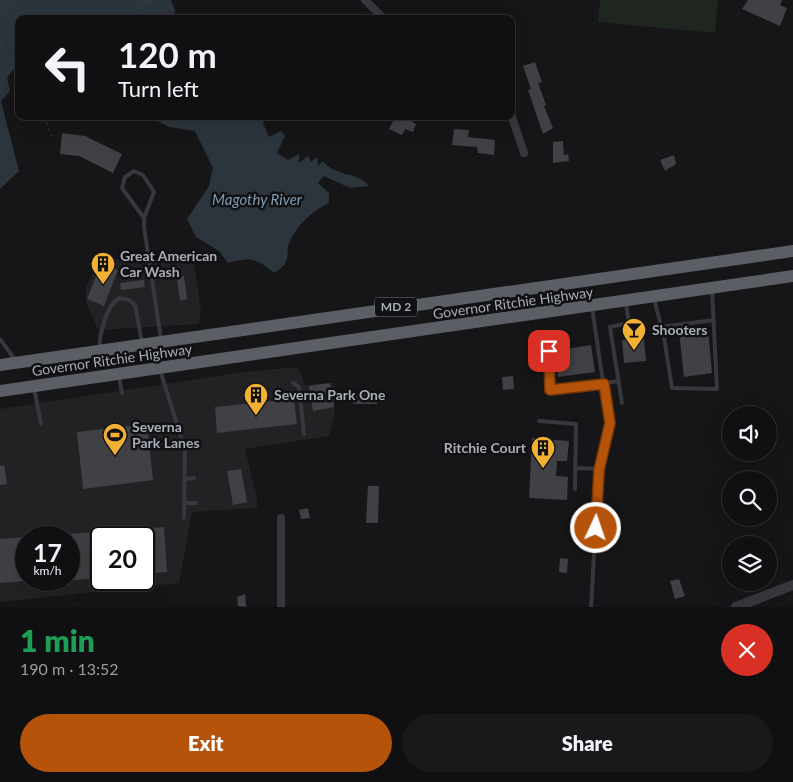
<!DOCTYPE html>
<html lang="en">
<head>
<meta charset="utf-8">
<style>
	body { margin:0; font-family:Lato,sans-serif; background:#19191b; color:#f1f3f6; height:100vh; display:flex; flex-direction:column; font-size:19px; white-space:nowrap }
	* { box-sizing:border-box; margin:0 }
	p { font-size:16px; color:#9c9d9f }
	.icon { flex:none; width:28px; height:28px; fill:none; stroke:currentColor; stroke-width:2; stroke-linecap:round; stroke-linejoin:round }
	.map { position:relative; height:607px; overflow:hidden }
	.drawer { display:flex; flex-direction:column; background:#101012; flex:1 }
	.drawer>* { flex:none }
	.hud { position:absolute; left:15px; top:15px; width:500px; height:105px; border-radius:10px; box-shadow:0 5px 20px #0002,0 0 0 1px #303032; background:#101012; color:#f1f3f6; overflow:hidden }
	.buttons { position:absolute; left:722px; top:406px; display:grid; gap:10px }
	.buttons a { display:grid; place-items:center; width:55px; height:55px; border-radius:50%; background:#101012; box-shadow:0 5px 20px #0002,0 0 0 1px #303032; font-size:25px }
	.speed { position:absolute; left:15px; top:526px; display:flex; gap:10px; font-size:25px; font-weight:700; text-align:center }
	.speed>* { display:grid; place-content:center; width:65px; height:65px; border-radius:50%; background:#101012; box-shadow:0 5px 20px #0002,0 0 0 1px #303032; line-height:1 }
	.speed small { font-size:12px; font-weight:400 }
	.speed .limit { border:2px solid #111; border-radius:8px; background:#fff; color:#111 }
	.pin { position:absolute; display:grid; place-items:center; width:42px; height:42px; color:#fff; margin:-21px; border-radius:10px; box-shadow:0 2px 8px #0006 }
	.me { position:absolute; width:55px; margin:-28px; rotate:3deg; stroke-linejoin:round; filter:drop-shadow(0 0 4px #0008) }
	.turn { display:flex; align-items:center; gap:18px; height:105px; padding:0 20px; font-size:22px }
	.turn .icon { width:65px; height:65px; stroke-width:2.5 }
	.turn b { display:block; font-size:35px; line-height:42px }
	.round { display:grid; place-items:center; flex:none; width:52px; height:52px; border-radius:26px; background:#19191b }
	.head { display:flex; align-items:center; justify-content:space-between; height:85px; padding:0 20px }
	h1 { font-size:30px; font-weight:800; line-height:38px; color:#1e9e55 }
	.button { display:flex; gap:10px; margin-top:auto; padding:10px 20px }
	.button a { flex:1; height:58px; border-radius:30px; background:#b45309; color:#fff; font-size:20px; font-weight:800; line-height:58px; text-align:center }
	.button a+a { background:#19191b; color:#f1f3f6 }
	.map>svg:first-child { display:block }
	.built { fill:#222225; fill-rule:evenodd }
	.green { fill:#1e261f }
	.water { fill:#2c353c }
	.building { fill:#404145 }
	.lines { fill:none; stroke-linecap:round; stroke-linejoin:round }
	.path { stroke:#3d3f44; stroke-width:1; stroke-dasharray:2.5 4; stroke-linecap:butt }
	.service { stroke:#37383d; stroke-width:4 }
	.minor { stroke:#37383d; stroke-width:8 }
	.tertiary { stroke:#37383d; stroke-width:10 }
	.trunk { stroke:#5b5e65; stroke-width:12 }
	.route-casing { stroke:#753606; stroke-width:12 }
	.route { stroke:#b45309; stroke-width:9 }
	.labels { text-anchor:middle; stroke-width:5; stroke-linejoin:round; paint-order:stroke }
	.shield { fill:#111113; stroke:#7b7e86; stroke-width:1 }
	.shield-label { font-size:12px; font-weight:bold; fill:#a8adb8 }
	.poi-label { font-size:14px; font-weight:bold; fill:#a8adb8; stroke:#111113; text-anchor:start }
	.street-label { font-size:14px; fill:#a8adb8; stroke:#111113 }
	.water-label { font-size:15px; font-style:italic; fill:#7f9bb3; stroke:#111113 }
</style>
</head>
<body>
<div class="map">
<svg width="793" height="607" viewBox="0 0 793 607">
	<rect width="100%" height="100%" fill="#161618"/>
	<path class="built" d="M120,259L194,264L201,311L199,324L98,330L86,302V286L100,261Z
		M298,367L305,385L334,383L335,414L329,436L245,449L257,499V508L192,512L179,583L0,602V409L244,372ZM26,538H69V580H26ZM101,538H144V580H101Z"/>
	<path class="green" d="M600,0H718L715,33L598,22Z"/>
	<path class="water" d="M0,0H171L175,11L173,19H19V62L7,78L10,91L1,101L19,171L0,189Z
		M148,116H275L273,120L265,118L263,123L269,137L281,131L285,136L277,153L288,160L299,154V163L308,156L311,162L317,157L318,166L323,161C335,177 357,171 369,186L350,188L324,176L318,183L329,193V203C311,212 299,223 290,241C284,253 294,262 274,273C257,258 250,257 228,263L219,251L196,237L187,219L209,186L213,168L195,131L169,127Z"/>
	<path class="building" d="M748,0H782L780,5L787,8L780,26L742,9Z
		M535,62L542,82L538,83L546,105L544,106L553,128L543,134L528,90L531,89L523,66Z
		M396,116H402L416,124L413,132L405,129L402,135L389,129Z
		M454,129L469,130L468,137L495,140L494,155L478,153L477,147L452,145Z
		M62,133L85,136L122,154L113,173L79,156L60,154Z
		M563,141L564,155L568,154L569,161L553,163V142Z
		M674,155L676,164L665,171L660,160Z
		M101,263L118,270L104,306L87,299Z
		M184,276L187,299L180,301L177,278Z
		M144,280L145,287L121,290L120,283Z
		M708,329L712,373L684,377L679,332Z
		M644,339L646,361L624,363L622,340Z
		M591,345L595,372L558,377L554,351Z
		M513,376L514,389L503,390L502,377Z
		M330,383L334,407L313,411L309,386Z
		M353,393H377V404H353Z
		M294,399L297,424L217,433L215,407Z
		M147,424L153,480L83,489L77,432Z
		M532,438L569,441L567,461H557L556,476L568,477L567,500L529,498Z
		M4,465L7,484L0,485V466Z
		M241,469L247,502L233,505L227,471Z
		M743,471L754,473L753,480H742Z
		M368,486H379L378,523H366Z
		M308,508L310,518L301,519L299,510Z
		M164,527L167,572L144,574V538H101V578L73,580L72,577H69V534Z
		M26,537V581L0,583V539Z
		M560,558L568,559L567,573L559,572Z
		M679,579L685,596L675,599L670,581Z
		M245,594L246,607L238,606L237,597Z"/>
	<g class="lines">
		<path class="path" d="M137,9L136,4L154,0
			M274,19L276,16
			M0,43L19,74
			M45,116L50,134L56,138"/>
		<path class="service" d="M144,218L122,188L125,177L134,171L143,175L154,192L144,218V227L161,339
			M654,299L664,337L672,388L717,389L712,290
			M661,327L714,320
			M0,339L16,361
			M99,348C100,334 106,306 119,298L129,300L135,305L142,343
			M549,351L550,390L619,381
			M160,370L185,450L184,518
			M119,376L122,393
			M293,383L299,387L304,434
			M34,388L41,424
			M622,403L610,327L629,323L626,304
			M539,421L576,424L575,489
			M576,468L599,469
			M185,479L194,478
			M185,503H196
			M591,607L599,469L609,423L592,307"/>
		<path class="minor" d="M365,0L384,19
			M511,114L524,153
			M281,607V518"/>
		<path class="tertiary" d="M736,607L793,585"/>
		<path class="trunk" d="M0,365L793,251
			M0,391L793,276"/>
	</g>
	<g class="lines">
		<defs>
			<path id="route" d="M549,351L550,390L604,384L610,423L599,470L596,528"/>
		</defs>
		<use href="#route" class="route-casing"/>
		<use href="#route" class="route"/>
	</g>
	<defs>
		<symbol id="building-pin" viewBox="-11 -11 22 30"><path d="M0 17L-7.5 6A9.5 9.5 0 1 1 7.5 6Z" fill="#f2b134" stroke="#111113"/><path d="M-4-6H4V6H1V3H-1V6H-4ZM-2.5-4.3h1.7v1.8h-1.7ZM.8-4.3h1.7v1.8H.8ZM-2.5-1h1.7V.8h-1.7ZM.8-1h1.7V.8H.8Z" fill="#111"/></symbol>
		<symbol id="bar-pin" viewBox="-11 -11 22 30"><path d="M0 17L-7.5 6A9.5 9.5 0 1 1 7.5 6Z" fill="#f2b134" stroke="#111113"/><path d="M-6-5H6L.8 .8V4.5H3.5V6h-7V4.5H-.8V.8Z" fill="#111"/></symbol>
		<symbol id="stadium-pin" viewBox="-11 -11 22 30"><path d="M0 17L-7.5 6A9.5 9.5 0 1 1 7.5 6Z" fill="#f2b134" stroke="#111113"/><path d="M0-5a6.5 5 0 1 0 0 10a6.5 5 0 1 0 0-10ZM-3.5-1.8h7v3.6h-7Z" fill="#111"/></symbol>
	</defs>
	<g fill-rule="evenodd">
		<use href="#building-pin" x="89" y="250" width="28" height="38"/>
		<use href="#bar-pin" x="620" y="316" width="28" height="38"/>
		<use href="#building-pin" x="242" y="381" width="28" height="38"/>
		<use href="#stadium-pin" x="101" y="421" width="28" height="38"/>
		<use href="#building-pin" x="529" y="434" width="28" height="38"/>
	</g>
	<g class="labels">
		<rect class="shield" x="375" y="297.5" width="42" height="19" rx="4"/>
		<g class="shield-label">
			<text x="396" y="311">MD 2</text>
		</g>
		<g class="poi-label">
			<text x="120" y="261">Great American<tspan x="120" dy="16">Car Wash</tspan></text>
			<text x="652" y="335">Shooters</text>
			<text x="274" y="400">Severna Park One</text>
			<text x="132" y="432">Severna<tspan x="132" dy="16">Park Lanes</tspan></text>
			<text x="526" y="453" text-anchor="end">Ritchie Court</text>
		</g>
		<g class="street-label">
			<text transform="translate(513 303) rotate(-8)" y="5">Governor Ritchie Highway</text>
			<text transform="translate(112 360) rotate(-8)" y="5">Governor Ritchie Highway</text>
		</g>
		<g class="water-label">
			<text x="257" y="205">Magothy River</text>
		</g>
	</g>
</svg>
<div class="buttons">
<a><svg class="icon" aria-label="sound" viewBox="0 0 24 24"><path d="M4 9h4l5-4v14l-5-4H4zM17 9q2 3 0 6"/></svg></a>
<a><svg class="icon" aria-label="search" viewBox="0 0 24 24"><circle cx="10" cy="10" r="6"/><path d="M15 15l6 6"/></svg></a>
<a><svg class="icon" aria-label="layers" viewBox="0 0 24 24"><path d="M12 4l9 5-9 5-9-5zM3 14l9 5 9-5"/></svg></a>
</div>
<div class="speed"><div>17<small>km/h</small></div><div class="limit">20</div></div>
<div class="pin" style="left:549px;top:351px;background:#d93025"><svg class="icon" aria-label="arrive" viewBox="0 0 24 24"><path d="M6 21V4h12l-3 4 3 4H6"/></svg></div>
<svg class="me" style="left:596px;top:528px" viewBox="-20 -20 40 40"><circle r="17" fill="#b45309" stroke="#fff" stroke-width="3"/><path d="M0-11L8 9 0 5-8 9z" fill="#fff"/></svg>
<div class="hud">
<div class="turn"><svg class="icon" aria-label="left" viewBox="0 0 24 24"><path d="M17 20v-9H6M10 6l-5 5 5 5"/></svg><div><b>120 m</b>Turn left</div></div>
</div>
</div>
<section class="drawer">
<div class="head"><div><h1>1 min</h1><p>190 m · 13:52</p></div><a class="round" style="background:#d93025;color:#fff"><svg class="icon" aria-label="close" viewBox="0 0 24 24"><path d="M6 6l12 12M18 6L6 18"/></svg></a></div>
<div class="button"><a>Exit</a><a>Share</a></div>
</section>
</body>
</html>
